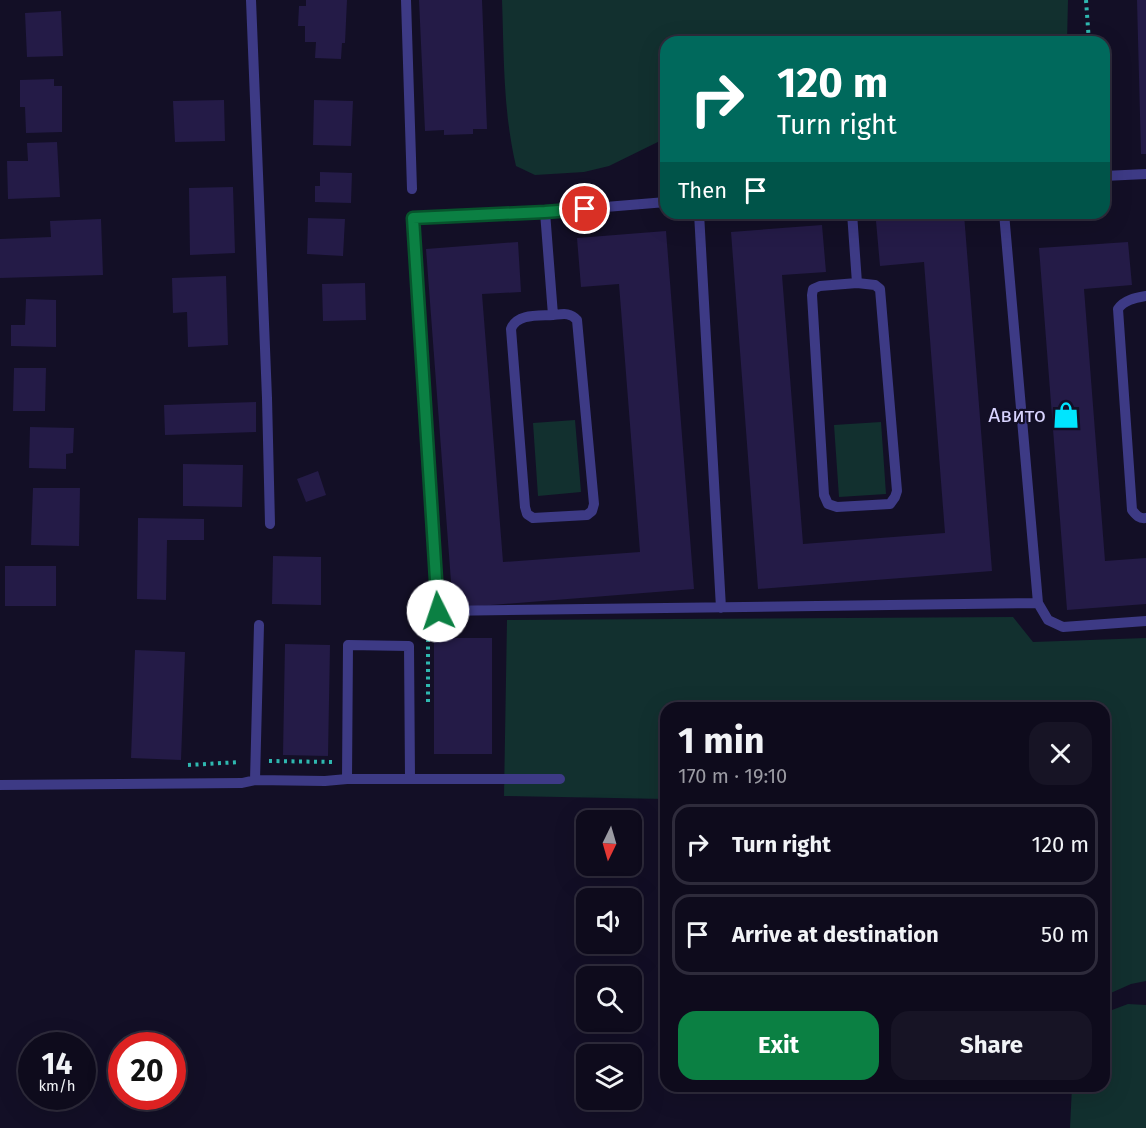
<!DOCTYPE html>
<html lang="en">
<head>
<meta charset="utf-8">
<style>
	body { margin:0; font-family:"Fira Sans",sans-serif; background:#171425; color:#f1f3f6; height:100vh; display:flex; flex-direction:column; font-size:22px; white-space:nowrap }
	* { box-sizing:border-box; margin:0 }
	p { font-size:20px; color:#9b9ba3 }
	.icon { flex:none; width:33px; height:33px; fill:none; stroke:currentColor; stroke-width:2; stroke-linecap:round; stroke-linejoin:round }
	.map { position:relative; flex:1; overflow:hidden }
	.side { position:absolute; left:660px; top:702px; width:450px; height:390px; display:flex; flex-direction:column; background:#0e0b1c; border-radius:18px; box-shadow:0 6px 24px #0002,0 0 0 2px #2e2b3b }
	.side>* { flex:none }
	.banner { position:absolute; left:660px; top:36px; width:450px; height:183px; border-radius:18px; box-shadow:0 6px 24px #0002,0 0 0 2px #2e2b3b; background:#00695c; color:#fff; overflow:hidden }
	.needle { width:39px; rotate:185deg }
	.tools { position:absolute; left:576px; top:810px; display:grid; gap:12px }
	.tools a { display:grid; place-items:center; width:66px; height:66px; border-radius:12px; background:#0e0b1c; box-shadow:0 6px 24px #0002,0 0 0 2px #2e2b3b; font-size:30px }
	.speed { position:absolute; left:18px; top:1032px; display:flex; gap:12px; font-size:30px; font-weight:700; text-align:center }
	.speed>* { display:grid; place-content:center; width:78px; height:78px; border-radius:50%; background:#0e0b1c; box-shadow:0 6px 24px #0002,0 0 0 2px #2e2b3b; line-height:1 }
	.speed small { font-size:15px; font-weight:400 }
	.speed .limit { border:9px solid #d22; background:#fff; color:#111 }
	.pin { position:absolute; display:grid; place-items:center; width:51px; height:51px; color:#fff; margin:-26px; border:3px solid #fff; border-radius:50%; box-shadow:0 2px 6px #0007 }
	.me { position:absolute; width:66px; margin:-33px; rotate:356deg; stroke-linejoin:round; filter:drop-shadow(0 0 4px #0008) }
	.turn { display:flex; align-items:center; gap:21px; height:126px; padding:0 18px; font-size:27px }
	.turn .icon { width:78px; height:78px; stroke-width:2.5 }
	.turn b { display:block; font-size:42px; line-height:51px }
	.then { display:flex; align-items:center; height:57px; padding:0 18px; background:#0003; gap:12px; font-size:22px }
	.round { display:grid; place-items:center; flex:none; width:63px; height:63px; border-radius:18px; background:#171425 }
	.summary { display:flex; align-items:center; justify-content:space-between; height:102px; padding:0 18px }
	h1 { font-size:36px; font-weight:700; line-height:45px }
	.button { display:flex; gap:12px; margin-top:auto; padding:12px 18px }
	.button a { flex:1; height:69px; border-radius:18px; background:#0b8043; color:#fff; font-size:24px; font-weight:700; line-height:69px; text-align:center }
	.button a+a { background:#171425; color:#f1f3f6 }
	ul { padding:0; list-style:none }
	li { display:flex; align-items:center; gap:18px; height:81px; margin:0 12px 9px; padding:0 6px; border:3px solid #2e2b3b; border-radius:18px }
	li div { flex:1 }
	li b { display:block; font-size:22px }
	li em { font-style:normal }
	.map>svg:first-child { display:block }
	.green { fill:#12302f }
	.building { fill:#241b47 }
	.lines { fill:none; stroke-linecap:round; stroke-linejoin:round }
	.path { stroke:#2fb8b0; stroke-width:4; stroke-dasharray:3 4.5; stroke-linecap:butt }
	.lane { stroke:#3d3a85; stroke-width:10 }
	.route-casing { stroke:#07532c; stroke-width:15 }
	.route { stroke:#0b8043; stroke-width:10 }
	.labels { text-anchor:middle; stroke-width:4.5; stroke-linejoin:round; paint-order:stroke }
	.poi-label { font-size:21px; fill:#d9d4ff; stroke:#130f26; text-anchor:end }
</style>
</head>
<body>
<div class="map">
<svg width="1146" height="1128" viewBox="0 0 1146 1128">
	<rect width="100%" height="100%" fill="#130f26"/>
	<path class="green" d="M502,0H1068L1067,42H666V138L609,166L584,172L535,175L516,166C503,111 504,56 502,0Z
		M575,420L581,492L538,496L533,423Z
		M881,422L886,494L839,497L834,425Z
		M1013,617L1033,642L1146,638V981L1131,984L1104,996V708H666V799L504,796L507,620Z
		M1128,1004L1146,1005V1128H1070L1072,1086H1104V1013Z"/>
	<path class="building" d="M306,0H347L345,43H342L341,59L315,58L316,42H305V26H298L299,6H306Z
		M419,0H482L487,129H473V134L444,135V130L425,131Z
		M1137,0H1146V154H1141Z
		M61,11L63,56L27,57L25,13Z
		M54,79V86H62V132L26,133L25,107H20V80Z
		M224,100L225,141L175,142L173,101Z
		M314,100L353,101L351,146L313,145Z
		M57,142L60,197L8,199L7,161H28L27,143Z
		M320,172L352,173L351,203L315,202V186H320Z
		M233,187L235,253L190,255L189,188Z
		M964,214L992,571L758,589L731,232L822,225L826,272L782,275L803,544L945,533L924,262L880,266L876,221Z
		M308,218L345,219L343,256L307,254Z
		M101,219L103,275L0,278V239L51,237L50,221Z
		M666,231L694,589L453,608L426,249L518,242L521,292L482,294L503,562L640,552L619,284L581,287L577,238Z
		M1128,242L1132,285L1084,289L1105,561L1146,558V604L1067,610L1039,248Z
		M226,276L228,345L188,347L187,312L173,313L172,278Z
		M365,283L366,320L323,321L322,284Z
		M26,299L56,300V347L11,346V325H25Z
		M14,368H46L45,411H13Z
		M256,402V432L165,435L164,405Z
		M30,427L74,428L73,453L66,454V469L29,468Z
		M183,464L243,465L242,507L183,506Z
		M318,471L326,495L306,502L297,479Z
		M33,488H80L79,546L31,545Z
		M138,518L204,519V540H167L166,600L137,599Z
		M273,556L321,557V605L272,604Z
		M5,566H56V606H5Z
		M434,638H492V754H434Z
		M285,644L330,645L328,756L283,755Z
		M135,650L185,652L181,760L131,758Z"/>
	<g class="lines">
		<path class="path" d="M1086,0L1089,42
			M428,702V623
			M269,761L333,762
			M188,765L240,762"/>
		<path class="lane" d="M251,0L267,398L270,524
			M406,0L412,189
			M1104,176L1146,174
			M666,202L545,212L413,218L438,611L1038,603
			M545,212L553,315C563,314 570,312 577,320L594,504L592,511L587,515L533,518L527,514L525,507L511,329C517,313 540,316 553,315
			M699,213L721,608
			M852,213L857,283
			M1004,213L1038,603L1048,620L1063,627L1146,621
			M857,283L875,285L880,289L897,491L895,497L890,504L837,507L828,504L824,495L812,295L813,289L820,286Z
			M1146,296C1135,298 1124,300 1118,309L1132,510C1136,515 1139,519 1146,518
			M347,779L348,645L409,646L410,778
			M255,780L325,781L347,779H560
			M0,785L242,783L255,780L259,625"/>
	</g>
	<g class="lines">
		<defs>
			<path id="route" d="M438,611L413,218L545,212L585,209"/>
		</defs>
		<use href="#route" class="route-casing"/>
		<use href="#route" class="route"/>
	</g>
	<defs>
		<symbol id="shop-bare" viewBox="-9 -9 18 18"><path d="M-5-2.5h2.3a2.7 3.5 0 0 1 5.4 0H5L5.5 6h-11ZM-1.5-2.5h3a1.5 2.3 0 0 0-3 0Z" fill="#00e5ff" stroke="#130f26" stroke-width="2.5" paint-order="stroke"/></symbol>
	</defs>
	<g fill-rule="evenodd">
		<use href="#shop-bare" x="1047" y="396" width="38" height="38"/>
	</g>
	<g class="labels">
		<g class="poi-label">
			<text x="1046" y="422">Авито</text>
		</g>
	</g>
</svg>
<div class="tools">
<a><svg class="needle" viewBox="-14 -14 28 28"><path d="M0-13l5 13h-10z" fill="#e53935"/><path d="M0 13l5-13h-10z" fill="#9b9ba3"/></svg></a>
<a><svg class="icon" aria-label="sound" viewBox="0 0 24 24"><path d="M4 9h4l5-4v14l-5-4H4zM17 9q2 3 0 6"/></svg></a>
<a><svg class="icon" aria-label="search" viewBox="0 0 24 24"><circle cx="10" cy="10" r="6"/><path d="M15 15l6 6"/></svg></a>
<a><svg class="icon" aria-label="layers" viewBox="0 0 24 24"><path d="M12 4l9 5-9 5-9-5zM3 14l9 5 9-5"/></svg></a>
</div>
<div class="speed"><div>14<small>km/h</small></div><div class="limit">20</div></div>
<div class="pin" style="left:585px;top:209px;background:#d93025"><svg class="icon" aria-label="arrive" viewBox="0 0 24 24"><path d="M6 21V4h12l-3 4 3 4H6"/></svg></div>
<svg class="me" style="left:438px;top:611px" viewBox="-20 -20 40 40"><circle r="19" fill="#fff"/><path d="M0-13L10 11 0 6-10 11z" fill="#0b8043"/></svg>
<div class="banner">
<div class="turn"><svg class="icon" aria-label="right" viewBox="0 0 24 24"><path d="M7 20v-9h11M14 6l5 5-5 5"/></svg><div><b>120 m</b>Turn right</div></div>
<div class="then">Then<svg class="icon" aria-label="arrive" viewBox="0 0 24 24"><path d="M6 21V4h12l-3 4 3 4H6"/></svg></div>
</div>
<section class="side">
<div class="summary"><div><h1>1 min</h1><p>170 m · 19:10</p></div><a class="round"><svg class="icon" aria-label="close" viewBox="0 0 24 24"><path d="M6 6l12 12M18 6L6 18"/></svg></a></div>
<ul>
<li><svg class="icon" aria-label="right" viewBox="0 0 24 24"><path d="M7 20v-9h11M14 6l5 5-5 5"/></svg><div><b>Turn right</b></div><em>120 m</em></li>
<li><svg class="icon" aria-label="arrive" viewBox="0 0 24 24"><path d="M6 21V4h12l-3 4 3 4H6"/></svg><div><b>Arrive at destination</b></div><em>50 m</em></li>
</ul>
<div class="button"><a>Exit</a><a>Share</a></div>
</section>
</div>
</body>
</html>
